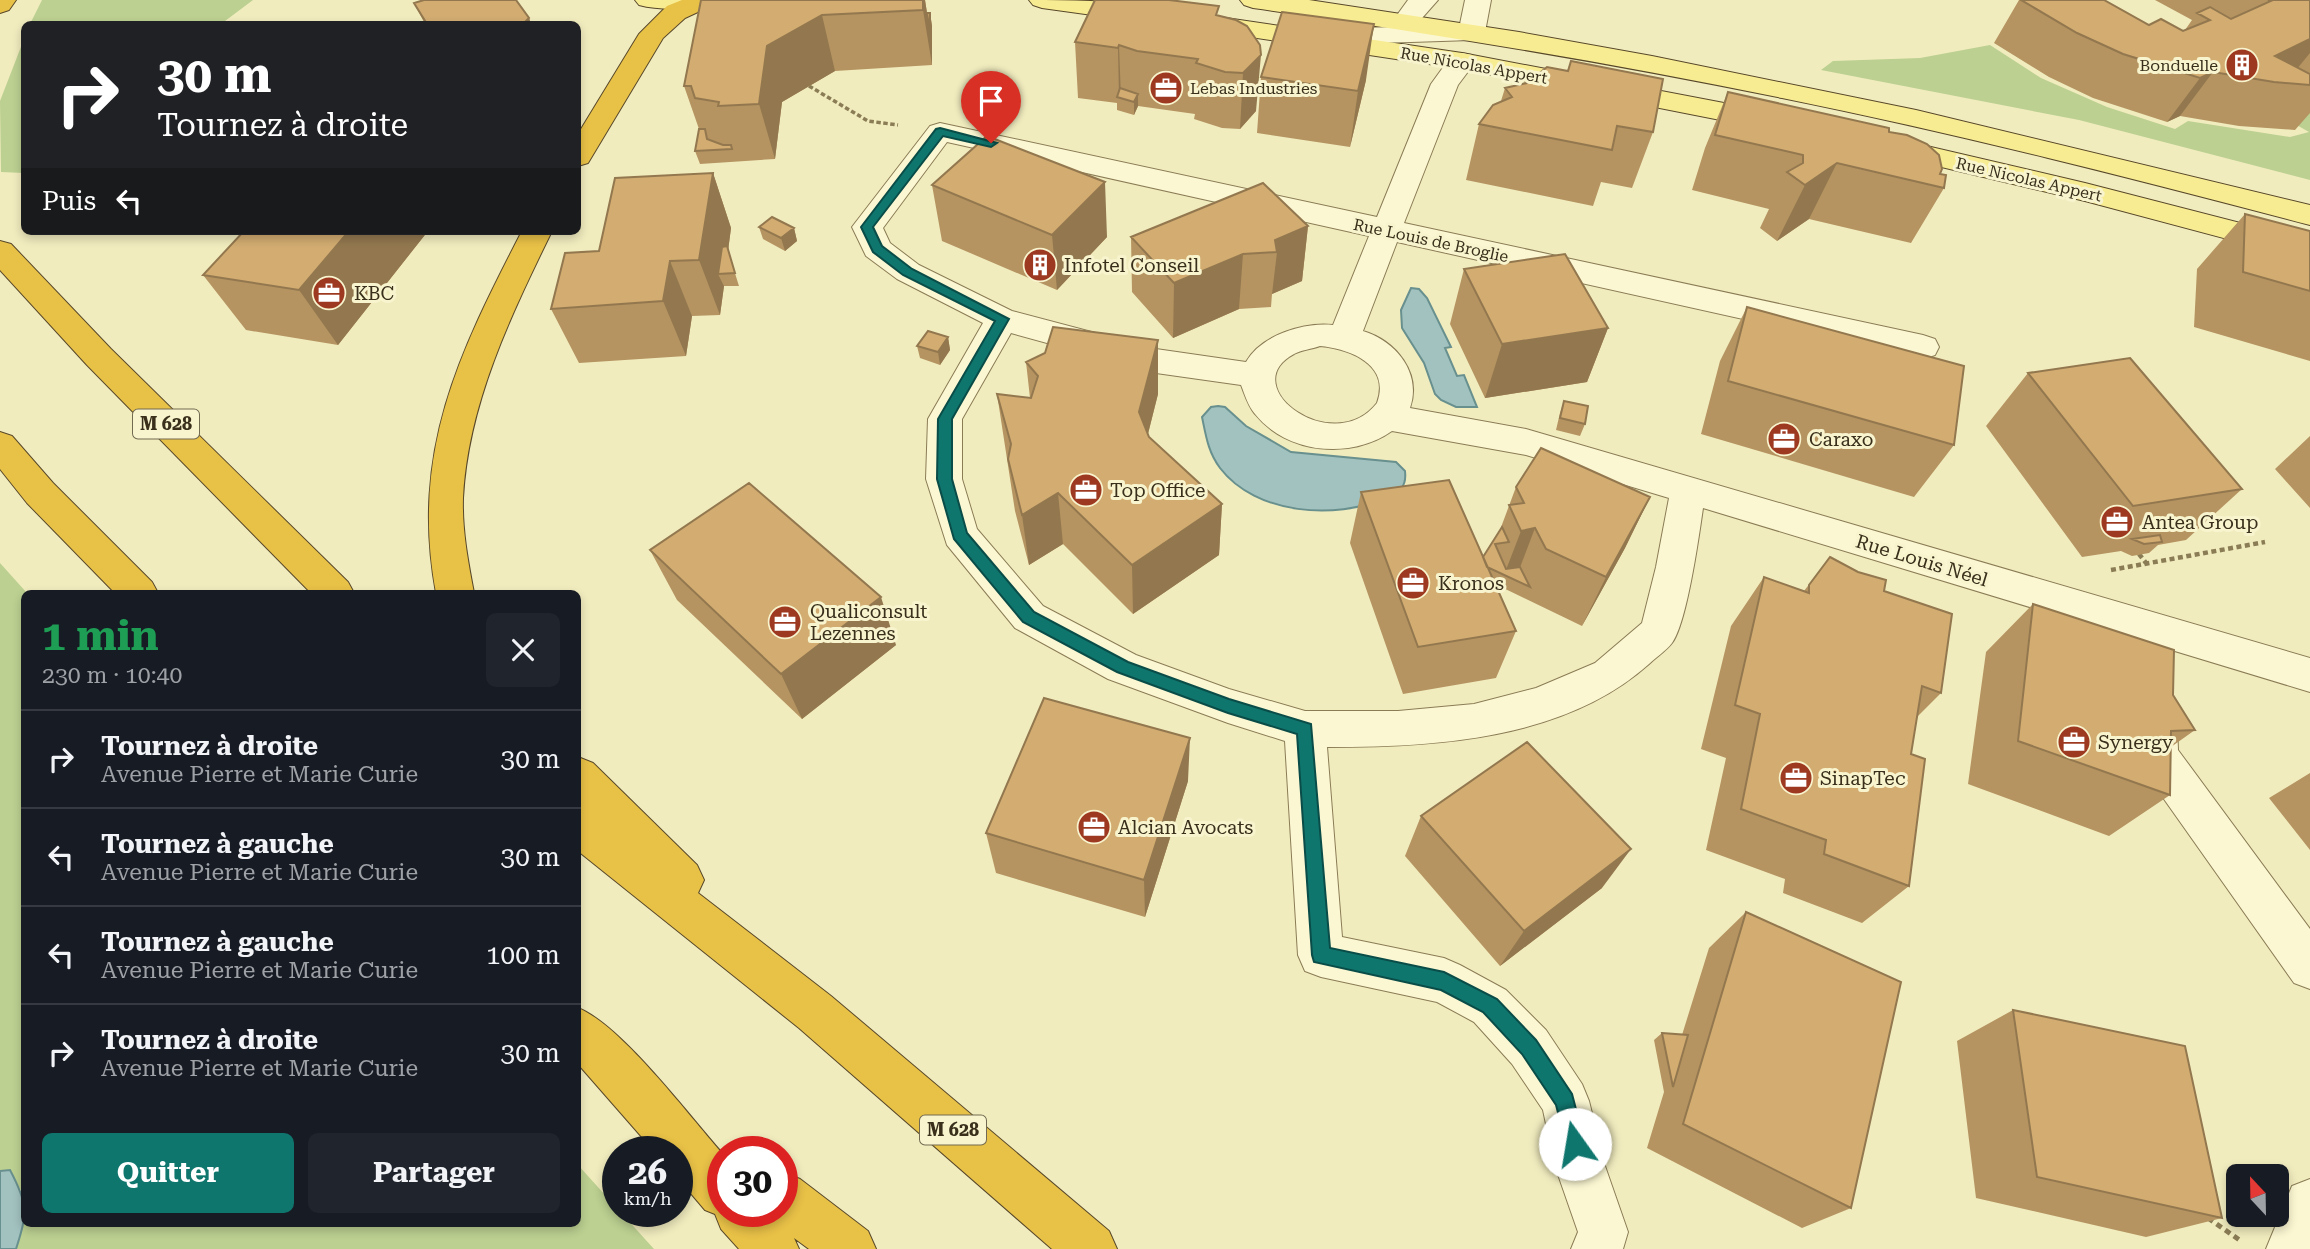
<!DOCTYPE html>
<html lang="fr">
<head>
<meta charset="utf-8">
<style>
	body { margin:0; font-family:"Roboto Serif",serif; background:#20242c; color:#f1f3f6; height:100vh; display:flex; flex-direction:column; font-size:26px; white-space:nowrap }
	* { box-sizing:border-box; margin:0 }
	p { font-size:23px; color:#9ea1a6 }
	.icon { flex:none; width:38px; height:38px; fill:none; stroke:currentColor; stroke-width:2; stroke-linecap:round; stroke-linejoin:round }
	.map { position:relative; flex:1; overflow:hidden }
	.details { position:absolute; left:21px; top:590px; width:560px; height:637px; display:flex; flex-direction:column; background:#171b24; border-radius:10px; box-shadow:0 4px 10px #0003 }
	.details>* { flex:none }
	.top-card { position:absolute; left:21px; top:21px; width:560px; height:214px; border-radius:10px; box-shadow:0 4px 10px #0003; background:#202124; color:#fff; overflow:hidden }
	.needle { width:46px; rotate:338deg }
	.buttons { position:absolute; left:2226px; top:1164px; display:grid; gap:14px }
	.buttons a { display:grid; place-items:center; width:63px; height:63px; border-radius:10px; background:#171b24; box-shadow:0 4px 10px #0003; font-size:35px }
	.speed { position:absolute; left:602px; top:1136px; display:flex; gap:14px; font-size:35px; font-weight:700; text-align:center }
	.speed>* { display:grid; place-content:center; width:91px; height:91px; border-radius:50%; background:#171b24; box-shadow:0 4px 10px #0003; line-height:1 }
	.speed small { font-size:18px; font-weight:400 }
	.speed .limit { border:10px solid #d22; background:#fff; color:#111 }
	.pin { position:absolute; display:grid; place-items:center; width:60px; height:60px; color:#fff; margin:-72px -30px; border-radius:50% 50% 50% 0; rotate:-45deg; box-shadow:0 0 7px #0007 }
	.pin .icon { rotate:45deg }
	.me { position:absolute; width:77px; margin:-38px; rotate:347deg; stroke-linejoin:round; filter:drop-shadow(0 0 5px #0008) }
	.turn { display:flex; align-items:center; gap:24px; height:147px; padding:0 21px; font-size:32px }
	.turn .icon { width:91px; height:91px; stroke-width:2.5 }
	.turn b { display:block; font-size:49px; line-height:60px }
	.then { display:flex; align-items:center; height:66px; padding:0 21px; background:#0003; gap:14px; font-size:26px }
	.round { display:grid; place-items:center; flex:none; width:74px; height:74px; border-radius:10px; background:#20242c }
	.head { display:flex; align-items:center; justify-content:space-between; height:119px; padding:0 21px }
	h1 { font-size:42px; font-weight:700; line-height:52px; color:#1e9e55 }
	.primary-button { display:flex; gap:14px; margin-top:auto; padding:14px 21px }
	.primary-button a { flex:1; height:80px; border-radius:10px; background:#0f766e; color:#fff; font-size:28px; font-weight:700; line-height:80px; text-align:center }
	.primary-button a+a { background:#20242c; color:#f1f3f6 }
	ul { padding:0; list-style:none }
	li { display:flex; align-items:center; gap:21px; height:98px; padding:0 21px; border-top:2px solid #363941 }
	li div { flex:1 }
	li b { display:block; font-size:26px }
	li em { font-style:normal }
	.map>svg:first-child { display:block }
	.green { fill:#bcd091 }
	.water { fill:#a2c2bf; stroke:#68908e; stroke-width:2 }
	.lines { fill:none; stroke-linecap:round; stroke-linejoin:round }
	.minor-casing { stroke:#8a7c55; stroke-width:2 }
	.major-casing { stroke:#58482a; stroke-width:2 }
	.highway-casing { stroke:#58482a; stroke-width:2 }
	.path-far2 { stroke:#8a7c55; stroke-width:3.5; stroke-dasharray:4.5 2.5; stroke-linecap:butt }
	.path-far1 { stroke:#8a7c55; stroke-width:4.5; stroke-dasharray:5 3.5; stroke-linecap:butt }
	.path { stroke:#8a7c55; stroke-width:5; stroke-dasharray:6 4.5; stroke-linecap:butt }
	.minor { fill:#fbf7d2; fill-rule:evenodd }
	.major { fill:#f8ec92; fill-rule:evenodd }
	.highway { fill:#e8c147; fill-rule:evenodd }
	.wall { fill:#b59461 }
	.shaded-wall { fill:#93784f }
	.building { fill:#d2ac71; stroke:#93784f; stroke-width:2 }
	.route { fill:#0f766e; stroke:#0a4d48; stroke-width:2 }
	.labels { text-anchor:middle; stroke-width:6; stroke-linejoin:round; paint-order:stroke }
	.far-street-label { font-size:16px; fill:#392f1b; stroke:#f8f4ce }
	.far-poi-label { font-size:16px; fill:#392f1b; stroke:#f8f4ce; text-anchor:end }
	.shield { fill:#f8f4ce; stroke:#726a51; stroke-width:2 }
	.shield-label { font-size:18px; font-weight:bold; fill:#392f1b }
	.poi-label { font-size:19px; fill:#392f1b; stroke:#f8f4ce; text-anchor:start }
	.street-label { font-size:19px; fill:#392f1b; stroke:#f8f4ce }
</style>
</head>
<body>
<div class="map">
<svg width="2310" height="1249" viewBox="0 0 2310 1249">
	<rect width="100%" height="100%" fill="#f1ecbe"/>
	<path class="green" d="M42,0H253L221,24H30Z
		M24,39V173L1,172L0,101Z
		M1990,45L2041,78L2107,107L2175,129L2188,121L2290,137L2309,132L2259,104L2310,91V180L2079,120L1821,70L1833,61L1920,58Z
		M0,563L27,593H24V1196L10,1170L0,1171Z
		M578,1165L654,1249H12L24,1207V1223H578Z"/>
	<path class="water" d="M1411,288L1419,289L1427,298L1451,347L1445,348L1457,376L1464,375L1477,407H1456L1441,400L1435,394L1424,363L1402,328L1401,310Z
		M1218,406L1225,407L1246,426L1291,452L1396,462L1405,471C1407,488 1399,492 1385,498C1336,520 1256,515 1220,468C1208,452 1206,436 1202,417L1211,407Z
		M10,1170C28,1204 28,1212 16,1249H0V1171Z"/>
	<g class="lines">
		<defs>
			<path id="minor" d="M1408,0H1438L1415,26L1460,24L1465,0H1491L1485,32L1481,38L1472,40L1319,45L1310,43L1306,37L1310,31L1319,29L1395,27L1392,22Z
				M1462,53L1472,55L1476,61L1458,85L1404,223L1923,335L1935,339L1939,347L1935,355L1923,359L1397,242L1363,331C1396,341 1422,373 1410,408L1526,429L2310,658V692L1703,508C1699,536 1687,623 1672,643C1666,651 1656,657 1649,664C1564,740 1435,747 1327,747L1342,937L1444,958L1460,965L1506,990L1546,1030L1582,1084L1589,1101L1605,1166L1628,1232L1623,1249H1571L1578,1232L1555,1166L1543,1110L1512,1064L1474,1022L1437,1002L1321,977L1305,971L1298,955L1285,741L1228,723L1108,679L1015,628L947,545L926,479L928,419L983,323L897,279L866,256L852,227L930,126L940,123L1377,217L1431,84L1452,55ZM947,142L1369,236L1333,325C1304,322 1261,335 1246,362L1156,349L1012,311L919,265L890,243L883,228ZM1011,333L1156,373L1241,385C1245,395 1248,406 1255,414C1287,454 1351,460 1392,431L1526,455L1669,498L1656,567L1642,623L1595,663L1536,688L1474,704L1398,711H1305L1229,689L1136,655L1043,606L977,529L962,479V419ZM1320,346C1351,349 1391,365 1377,403C1333,459 1234,386 1294,354C1301,350 1312,349 1320,346Z
				M2157,706L2171,711L2177,724L2178,750L2310,929V989L2294,983L2142,768C2134,750 2134,730 2143,711Z
				M2310,1179V1249H2266L2292,1186Z"/>
			<path id="major" d="M635,0H708L704,5C685,10 658,10 639,5Z
				M1029,0C1070,0 1112,0 1152,8L1156,14L1152,20L1143,22L1042,8L1033,5Z
				M1240,0H1309L1519,32L1652,56L1916,110L2310,205V225C2135,179 1960,134 1782,98C1607,62 1430,33 1253,8L1244,5Z
				M1199,14L1462,53L1771,112L1781,115L1785,121L1781,127L1771,130L1462,69L1190,28L1186,22L1190,16Z
				M1888,137L2085,183L2310,241V261L2085,201L1878,152L1874,146L1878,140Z"/>
			<path id="highway" d="M0,0H16L9,10L0,13Z
				M682,0H717L713,5L685,18L663,38L588,163L578,166V134L639,34L667,6Z
				M522,231H552C511,315 468,403 463,498C462,530 468,561 474,593H436C410,452 459,353 522,231Z
				M0,241L11,244L111,349L348,582L354,593H311L87,365L0,270Z
				M0,432L12,436L53,483L152,582L158,593H115L27,503L0,469Z
				M578,757L593,763L697,865L704,880L698,893L831,996L1109,1231L1117,1249H1052L799,1028L578,851V806H580L578,804Z
				M578,1008C621,1025 689,1116 723,1154V1211H782V1172L800,1179L868,1231L876,1249H809L794,1238L799,1249H739L721,1229L715,1214L705,1210L677,1177V1152H655L578,1064Z"/>
		</defs>
		<use href="#minor" class="minor-casing"/>
		<use href="#major" class="major-casing"/>
		<use href="#highway" class="highway-casing"/>
		<path class="path-far2" d="M809,86L868,121L898,125"/>
		<path class="path-far1" d="M2139,554L2146,563
			M2111,570L2265,542"/>
		<path class="path" d="M2208,1218L2241,1241"/>
		<use href="#minor" class="minor"/>
		<use href="#major" class="major"/>
		<use href="#highway" class="highway"/>
	</g>
	<path class="wall" d="M701,0H925L927,13H930L932,26V65L835,71L782,102L775,159L700,164L695,151L699,129L684,86Z
		M2019,0H2104L2149,25L2183,31L2185,30L2192,20L2155,0H2310V113L2295,130L2239,126L2180,116L2167,122L2093,98L2049,77L1994,43Z
		M414,3L529,18L531,24H425Z
		M1218,16L1236,20L1256,111L1240,129L1222,128L1194,119L1195,114L1138,106L1134,115L1117,110V103L1078,98L1075,42Z
		M1261,77L1366,80L1350,147L1257,133Z
		M1505,88L1653,132L1632,188L1601,182L1593,206L1466,180L1479,124L1501,101Z
		M1728,92L1889,132L1940,174L1944,188L1911,243L1809,219L1777,241L1760,228L1769,209L1692,190L1705,148Z
		M713,173L731,228L728,251L739,286H724L720,315L692,316L686,356L579,363L551,309L599,251Z
		M932,185L1107,237L1057,290L942,241Z
		M2245,214L2310,231V361L2194,327L2197,269Z
		M1308,226L1302,281L1272,294L1271,307L1239,309L1173,338L1132,292L1131,237Z
		M759,227L794,228L797,241L785,251L763,239Z
		M428,231L338,345L246,330L203,275Z
		M1464,269L1608,328L1587,382L1485,398L1450,324Z
		M1747,307L1954,445L1914,497L1701,434L1720,361Z
		M948,337L950,350L940,365L920,358L917,346Z
		M1158,340V394L1148,434L1149,437L1222,504L1219,555L1133,614L1063,544L1029,565L1015,511L997,394L1030,398L1026,362Z
		M2028,373L2242,489L2186,540L2158,545L2149,553L2132,556L2121,551L2082,557L1986,426Z
		M1564,401L1585,424L1580,436L1556,430L1560,413Z
		M2310,436V508L2275,469Z
		M1516,487L1650,497L1625,548L1582,626L1495,584L1516,631L1496,678L1403,694L1350,543L1361,492L1483,557L1500,530Z
		M650,550L896,645L802,719L677,600Z
		M1830,557L1884,591L1941,693L1917,717L1911,754L1909,886L1862,923L1783,893L1785,879L1706,850L1726,758L1701,749L1731,626L1764,577L1804,591Z
		M2033,604L2173,695L2195,730L2171,747L2170,795L2109,836L1968,784L1986,652Z
		M2310,773V850L2269,798Z
		M1188,781L1145,917L996,873L986,833Z
		M1421,816L1602,888L1500,966L1405,856Z
		M1746,912L1851,1208L1802,1228L1647,1148L1664,1092L1654,1040L1662,1033L1682,1035L1709,948Z
		M2013,1010L2222,1218L2146,1237L1976,1198L1957,1041Z"/>
	<path class="shaded-wall" d="M923,0H925L932,45V65L923,10Z
		M930,13L932,26V45L930,32Z
		M822,15L835,71L782,102L775,159L759,104L767,46Z
		M529,18L531,24H523Z
		M1374,24L1366,80L1350,147L1358,91Z
		M2310,39V53L2292,75L2275,56Z
		M1119,45L1121,98H1119L1118,48Z
		M1261,55L1256,111L1240,129L1243,73Z
		M2213,72L2180,116L2167,122L2200,78Z
		M1138,94V106L1134,115V102Z
		M1837,163L1809,219L1777,241L1805,185Z
		M713,173L731,228L728,251L739,286L728,251L718,274L724,286L720,315L699,260Z
		M1105,182L1107,237L1057,290L1052,235Z
		M1308,226L1302,281L1272,294L1277,252L1275,240Z
		M794,228L797,241L785,251L781,238Z
		M349,231H428L338,345L299,290Z
		M1243,254L1239,309L1173,338L1174,283Z
		M670,261L692,316L686,356L663,301Z
		M1608,328L1587,382L1485,398L1502,344Z
		M948,337L950,350L940,365L938,352Z
		M1158,340V394L1140,465L1139,412Z
		M1058,493L1063,544L1029,565L1022,515Z
		M1650,497L1625,548L1582,626L1606,577Z
		M1222,504L1219,555L1133,614L1132,565Z
		M1535,528L1516,578L1504,575L1521,531Z
		M881,597L896,645L802,719L781,674Z
		M1190,738L1188,781L1145,917L1144,880Z
		M1631,849L1602,888L1500,966L1524,931Z"/>
	<path class="building" d="M424,0H516L529,18L523,24H427L414,3Z
		M701,0H923V10L822,15L767,46L759,104L718,106L719,102L695,98L691,86H684Z
		M1095,0H1169L1219,6L1216,15L1236,20L1247,26L1260,45L1261,55L1243,73L1225,72L1196,63L1198,59L1137,51L1119,45L1118,48L1075,42Z
		M2021,0H2104L2149,25L2161,19L2183,31L2210,20L2197,13L2210,7L2231,19L2271,1L2268,0H2310V39L2275,56L2310,74V85L2274,82L2213,72L2200,78L2123,54L2077,33Z
		M1282,12L1374,24L1358,91L1261,77Z
		M927,13H930V32Z
		M1571,61L1663,79L1653,132L1617,126L1612,150L1479,124L1493,105L1512,97L1505,88L1527,83L1547,67L1568,71Z
		M1120,88L1138,94L1134,102L1117,97Z
		M1728,92L1889,128V132L1907,135L1927,144L1939,155L1942,169L1940,174L1946,175L1944,188L1837,163L1805,185L1787,172L1803,163V155L1715,135Z
		M699,129H705L707,139L723,145H731L732,149L695,151Z
		M987,136L1105,182L1052,235L932,185Z
		M713,173L699,260L670,261L663,301L551,309L565,253L599,251L615,178Z
		M1263,183L1308,226L1275,240L1277,252L1243,254L1174,283L1131,237Z
		M2245,214L2310,231V291L2243,272Z
		M772,217L794,228L781,238L759,227Z
		M244,231H349L299,290L203,275Z
		M727,246L735,273L718,274L722,247Z
		M1565,254L1608,328L1502,344L1464,269Z
		M1747,307L1964,366L1954,445L1728,381Z
		M1053,327L1158,340L1139,412L1149,437L1222,504L1132,565L1058,493L1022,515L1008,459L1011,444L997,394L1031,398L1038,376L1026,362L1045,353Z
		M928,331L948,337L938,352L917,346Z
		M2130,358L2242,489L2133,506L2028,373Z
		M1564,401L1588,406L1585,424L1560,418Z
		M1541,448L1650,497L1606,577L1546,549L1535,528L1521,531L1509,505L1524,503L1516,487Z
		M1449,480L1516,631L1418,647L1361,492Z
		M749,483L881,597L781,674L650,550Z
		M1502,527L1509,542L1495,544L1506,569L1520,567L1530,587L1487,567L1483,557Z
		M2160,535L2162,542L2144,544L2132,539Z
		M1830,557L1858,572L1886,580L1884,591L1952,614L1941,693L1922,686L1911,754L1925,759L1909,886L1824,854L1826,840L1741,809L1760,714L1735,705L1764,577L1809,593V585Z
		M2033,604L2174,650L2173,695L2195,730L2171,731L2170,795L2018,741Z
		M1044,698L1190,738L1144,880L986,833Z
		M1527,742L1631,849L1524,931L1421,816Z
		M1746,912L1901,982L1851,1208L1683,1124Z
		M2013,1010L2185,1046L2222,1218L2037,1177Z
		M1662,1033L1688,1035L1673,1087Z"/>
	<path class="route" d="M940,128L997,143L991,147L943,136L873,227L882,246L912,269L1009,319L952,419V479L967,533L1034,612L1128,662L1229,699L1311,724L1330,948L1444,972L1497,999L1536,1040L1572,1094L1585,1144L1582,1151L1575,1154L1568,1151L1556,1105L1522,1054L1483,1012L1441,990L1314,962L1312,955L1297,734L1228,713L1117,672L1023,622L954,539L937,479L938,419L995,321L903,275L873,252L861,227L936,129Z"/>
	<defs>
		<symbol id="building-disc" viewBox="-11 -11 22 22"><circle r="9.5" fill="#9e3921" stroke="#f8f4ce"/><path d="M-4-6H4V6H1V3H-1V6H-4ZM-2.5-4.3h1.7v1.8h-1.7ZM.8-4.3h1.7v1.8H.8ZM-2.5-1h1.7V.8h-1.7ZM.8-1h1.7V.8H.8Z" fill="#fff"/></symbol>
		<symbol id="office-disc" viewBox="-11 -11 22 22"><circle r="9.5" fill="#9e3921" stroke="#f8f4ce"/><path d="M-6-3h4V-5.5h4V-3h4V5H-6ZM-1-4.5V-3h2v-1.5ZM-6 0V1H6V0Z" fill="#fff"/></symbol>
	</defs>
	<g fill-rule="evenodd">
		<use href="#building-disc" x="2223" y="46" width="38" height="38"/>
		<use href="#office-disc" x="1147" y="69" width="38" height="38"/>
		<use href="#building-disc" x="1021" y="246" width="38" height="38"/>
		<use href="#office-disc" x="310" y="274" width="38" height="38"/>
		<use href="#office-disc" x="1765" y="420" width="38" height="38"/>
		<use href="#office-disc" x="1067" y="471" width="38" height="38"/>
		<use href="#office-disc" x="2098" y="503" width="38" height="38"/>
		<use href="#office-disc" x="1394" y="564" width="38" height="38"/>
		<use href="#office-disc" x="766" y="603" width="38" height="38"/>
		<use href="#office-disc" x="2055" y="723" width="38" height="38"/>
		<use href="#office-disc" x="1777" y="759" width="38" height="38"/>
		<use href="#office-disc" x="1075" y="808" width="38" height="38"/>
	</g>
	<g class="labels">
		<g class="far-street-label">
			<text transform="translate(1474 65) rotate(10)" y="6">Rue Nicolas Appert</text>
			<text transform="translate(2029 179) rotate(13)" y="6">Rue Nicolas Appert</text>
			<text transform="translate(1431 240) rotate(12)" y="6">Rue Louis de Broglie</text>
		</g>
		<g class="far-poi-label">
			<text x="2218" y="71">Bonduelle</text>
			<text x="1190" y="94" text-anchor="start">Lebas Industries</text>
		</g>
		<g class="shield">
			<rect x="133" y="409.5" width="66" height="29" rx="5"/>
			<rect x="920" y="1115.5" width="66" height="29" rx="5"/>
		</g>
		<g class="shield-label">
			<text x="166" y="430">M 628</text>
			<text x="953" y="1136">M 628</text>
		</g>
		<g class="poi-label">
			<text x="1064" y="272">Infotel Conseil</text>
			<text x="354" y="300">KBC</text>
			<text x="1809" y="446">Caraxo</text>
			<text x="1110" y="497">Top Office</text>
			<text x="2142" y="529">Antea Group</text>
			<text x="1438" y="590">Kronos</text>
			<text x="810" y="618">Qualiconsult<tspan x="810" dy="22">Lezennes</tspan></text>
			<text x="2098" y="749">Synergy</text>
			<text x="1820" y="785">SinapTec</text>
			<text x="1118" y="834">Alcian Avocats</text>
		</g>
		<g class="street-label">
			<text transform="translate(1922 560) rotate(17)" y="7">Rue Louis Néel</text>
		</g>
	</g>
</svg>
<div class="buttons">
<a><svg class="needle" viewBox="-14 -14 28 28"><path d="M0-13l5 13h-10z" fill="#e53935"/><path d="M0 13l5-13h-10z" fill="#9ea1a6"/></svg></a>
</div>
<div class="speed"><div>26<small>km/h</small></div><div class="limit">30</div></div>
<div class="pin" style="left:991px;top:143px;background:#d93025"><svg class="icon" aria-label="arrive" viewBox="0 0 24 24"><path d="M6 21V4h12l-3 4 3 4H6"/></svg></div>
<svg class="me" style="left:1575px;top:1144px" viewBox="-20 -20 40 40"><circle r="19" fill="#fff"/><path d="M0-13L10 11 0 6-10 11z" fill="#0f766e"/></svg>
<div class="top-card">
<div class="turn"><svg class="icon" aria-label="right" viewBox="0 0 24 24"><path d="M7 20v-9h11M14 6l5 5-5 5"/></svg><div><b>30 m</b>Tournez à droite</div></div>
<div class="then">Puis<svg class="icon" aria-label="left" viewBox="0 0 24 24"><path d="M17 20v-9H6M10 6l-5 5 5 5"/></svg></div>
</div>
<section class="details">
<div class="head"><div><h1>1 min</h1><p>230 m · 10:40</p></div><a class="round"><svg class="icon" aria-label="close" viewBox="0 0 24 24"><path d="M6 6l12 12M18 6L6 18"/></svg></a></div>
<ul>
<li><svg class="icon" aria-label="right" viewBox="0 0 24 24"><path d="M7 20v-9h11M14 6l5 5-5 5"/></svg><div><b>Tournez à droite</b><p>Avenue Pierre et Marie Curie</p></div><em>30 m</em></li>
<li><svg class="icon" aria-label="left" viewBox="0 0 24 24"><path d="M17 20v-9H6M10 6l-5 5 5 5"/></svg><div><b>Tournez à gauche</b><p>Avenue Pierre et Marie Curie</p></div><em>30 m</em></li>
<li><svg class="icon" aria-label="left" viewBox="0 0 24 24"><path d="M17 20v-9H6M10 6l-5 5 5 5"/></svg><div><b>Tournez à gauche</b><p>Avenue Pierre et Marie Curie</p></div><em>100 m</em></li>
<li><svg class="icon" aria-label="right" viewBox="0 0 24 24"><path d="M7 20v-9h11M14 6l5 5-5 5"/></svg><div><b>Tournez à droite</b><p>Avenue Pierre et Marie Curie</p></div><em>30 m</em></li>
</ul>
<div class="primary-button"><a>Quitter</a><a>Partager</a></div>
</section>
</div>
</body>
</html>
